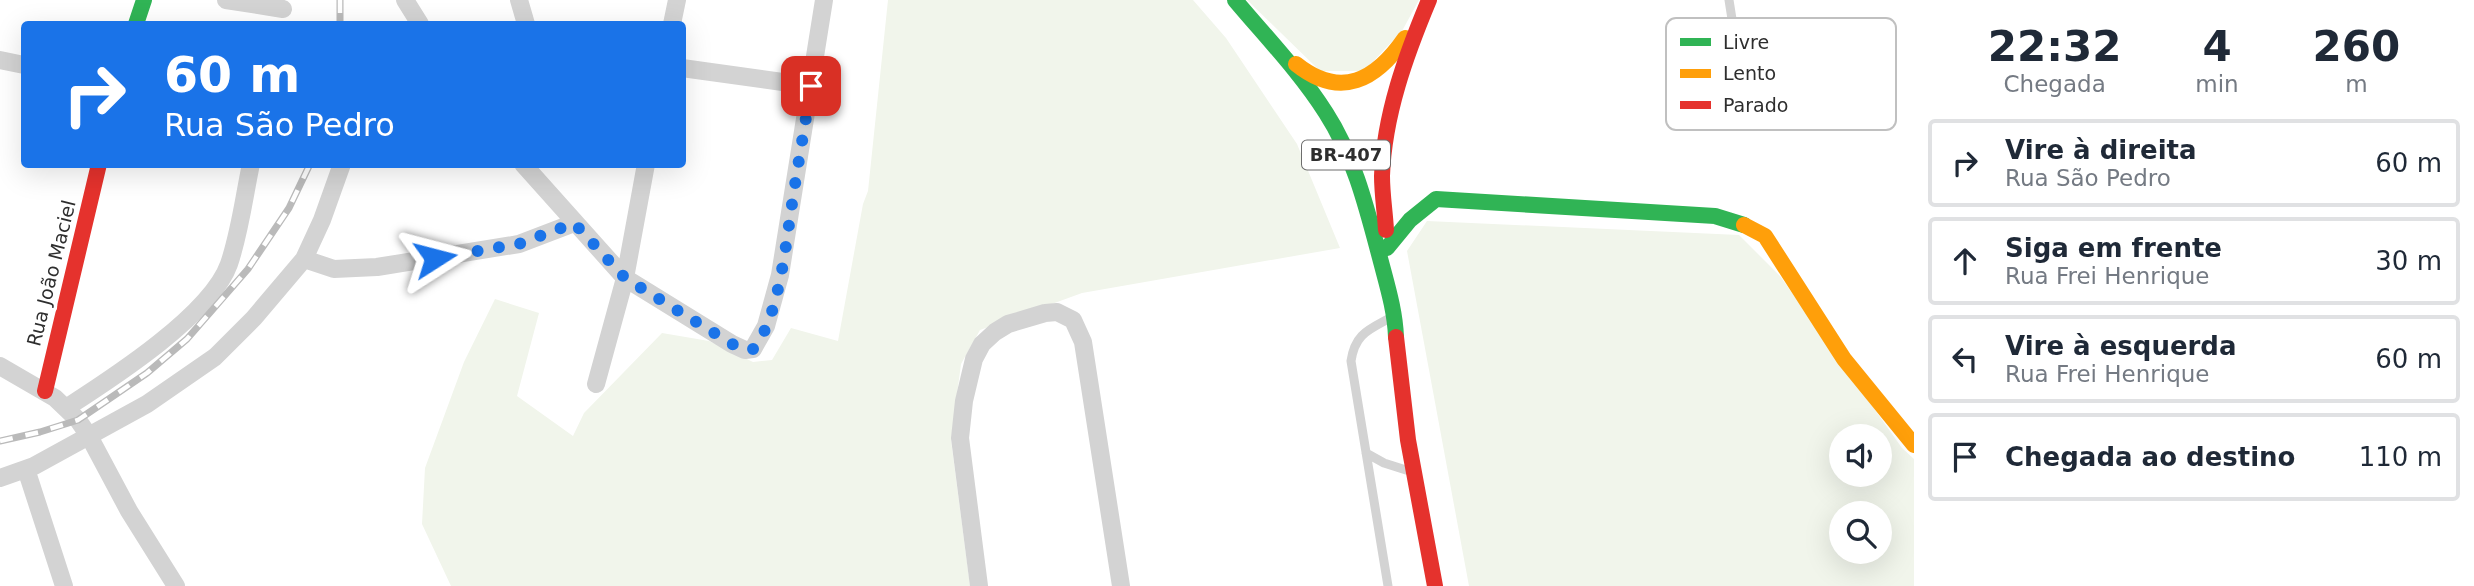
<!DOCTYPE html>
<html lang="pt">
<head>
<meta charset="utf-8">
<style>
	body { margin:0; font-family:"DejaVu Sans",sans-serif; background:#f2f2f3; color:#1f2937; height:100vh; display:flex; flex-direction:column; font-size:26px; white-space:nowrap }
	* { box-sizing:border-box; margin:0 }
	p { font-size:23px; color:#747a83 }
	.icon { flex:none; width:38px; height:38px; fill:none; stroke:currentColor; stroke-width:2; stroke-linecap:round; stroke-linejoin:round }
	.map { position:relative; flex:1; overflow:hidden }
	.sheet { display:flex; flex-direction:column; background:#fff; width:560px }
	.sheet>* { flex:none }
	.hud { position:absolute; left:21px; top:21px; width:665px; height:147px; border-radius:7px; box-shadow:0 7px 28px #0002; background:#1a73e8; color:#fff; overflow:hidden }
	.buttons { position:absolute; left:1829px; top:424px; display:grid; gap:14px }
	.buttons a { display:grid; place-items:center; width:63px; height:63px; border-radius:50%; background:#fff; box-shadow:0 7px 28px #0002; font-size:35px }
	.pin { position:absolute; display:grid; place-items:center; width:60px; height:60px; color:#fff; margin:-30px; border-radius:14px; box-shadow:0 4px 10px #0006 }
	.me { position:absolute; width:77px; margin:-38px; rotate:81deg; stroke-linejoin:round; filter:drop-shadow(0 0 5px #0008) }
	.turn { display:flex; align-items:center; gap:24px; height:147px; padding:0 28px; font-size:32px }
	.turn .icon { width:91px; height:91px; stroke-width:2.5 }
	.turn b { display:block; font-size:49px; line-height:60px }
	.eta { display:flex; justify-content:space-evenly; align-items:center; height:119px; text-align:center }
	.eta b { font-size:42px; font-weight:800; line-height:49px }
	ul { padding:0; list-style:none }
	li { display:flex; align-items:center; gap:21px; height:88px; margin:0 14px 10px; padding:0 14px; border:4px solid #e0e1e3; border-radius:7px }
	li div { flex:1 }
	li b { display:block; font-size:26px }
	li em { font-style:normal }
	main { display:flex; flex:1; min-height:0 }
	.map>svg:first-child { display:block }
	.green { fill:#f1f5eb; fill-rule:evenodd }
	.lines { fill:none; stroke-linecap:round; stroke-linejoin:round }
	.lane { stroke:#d3d3d3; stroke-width:9 }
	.street { stroke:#d3d3d3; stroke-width:18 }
	.fast { stroke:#30b455; stroke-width:16 }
	.slow { stroke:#ff9f0a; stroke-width:16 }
	.jam { stroke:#e5322d; stroke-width:16 }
	.rail-casing { stroke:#bababa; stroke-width:7 }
	.rail { stroke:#fff; stroke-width:4.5; stroke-dasharray:13; stroke-linecap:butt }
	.route { stroke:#1a73e8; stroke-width:12; stroke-dasharray:0 21.6 }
	.labels { text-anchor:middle; stroke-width:7; stroke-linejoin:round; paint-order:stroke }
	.shield { fill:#fff; stroke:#6d6d6d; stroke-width:2 }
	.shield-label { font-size:18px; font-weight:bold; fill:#2e2e2e }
	.street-label { font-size:19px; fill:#2e2e2e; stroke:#fff }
	.key { fill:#fff; stroke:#c0c0c0; stroke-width:2 }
	.key-label { font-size:19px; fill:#2e2e2e }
</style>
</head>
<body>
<main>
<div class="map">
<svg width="1914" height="586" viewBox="0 0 1914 586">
	<rect width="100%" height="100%" fill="#fff"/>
	<path class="green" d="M888,0H1193L1226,38L1297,144L1340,248L1082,293L980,330L961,364L951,440L970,586H451L422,524L425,468L464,362L495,299L539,313L517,396L573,436L584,413L662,333L709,341L753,362L772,360L791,328L838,341L863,204L868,191Z
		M1247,0H1419L1402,31L1364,71H1320Z
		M1427,221L1739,235L1780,276L1902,448L1914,459V586H1469L1407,251ZM1841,436H1880V474H1841ZM1841,513H1880V551H1841Z"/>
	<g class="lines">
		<path class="lane" d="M1729,0L1735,38L1751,52L1863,33
			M1366,453L1384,463L1406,470
			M1388,586L1351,361C1355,334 1368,330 1390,318"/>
		<path class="street" d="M226,0L283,9
			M405,0L420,24
			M519,0L526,24
			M672,24L677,0
			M0,60L24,65
			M682,68L811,86
			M523,164L625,278L732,344L745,350L753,349L766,326L780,275L824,0
			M304,259L334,269L377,267L519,244L574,223
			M0,366L55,398L78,420L89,436L129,511L176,586
			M596,384L625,278L646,164
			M66,408C111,379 211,315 229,264C240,232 244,197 251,164
			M26,469L64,586
			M0,478L34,466L147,404L215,357L254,318L304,259L322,220L342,164
			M979,586L960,438L964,401L974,359L982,344L995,332L1008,324L1045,313L1057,312L1073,320L1083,342L1121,586"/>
		<path class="fast" d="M1235,0C1266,37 1300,72 1326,113C1354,156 1367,209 1380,258C1387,285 1395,310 1396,337
			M136,24L144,0
			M1387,248L1410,220L1436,199L1715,216L1744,225"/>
		<path class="slow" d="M1296,64C1341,100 1376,80 1405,38
			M1744,225L1765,236L1844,359L1914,445"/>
		<path class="jam" d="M1386,230C1385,212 1382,194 1382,176C1384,115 1406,55 1429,0
			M1396,337L1408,440L1435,586
			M45,391L99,164"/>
		<defs>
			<path id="rail" d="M340,0V24
				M0,441L40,432L78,420L147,373L187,339L248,269L289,208L310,164"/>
		</defs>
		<use href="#rail" class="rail-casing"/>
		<use href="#rail" class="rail"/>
	</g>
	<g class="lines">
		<path class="route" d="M435,258L519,244L574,223L625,278L732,344L745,350L753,349C779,320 786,242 792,204C798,164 805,125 811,86"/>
	</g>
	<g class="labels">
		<rect class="shield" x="1302" y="140.5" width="88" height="29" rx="5"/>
		<g class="shield-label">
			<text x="1346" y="161">BR-407</text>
		</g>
		<g class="street-label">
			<text transform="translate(51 273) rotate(-76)" y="7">Rua João Maciel</text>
		</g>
	</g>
	<rect x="1666" y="18" width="230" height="112" rx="10" class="key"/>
	<rect x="1680" y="38" width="31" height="8" fill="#30b455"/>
	<rect x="1680" y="69" width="31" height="9" fill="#ff9f0a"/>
	<rect x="1680" y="101" width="31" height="8" fill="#e5322d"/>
	<g class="key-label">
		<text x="1723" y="49">Livre</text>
		<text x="1723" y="80">Lento</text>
		<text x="1723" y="112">Parado</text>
	</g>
</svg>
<div class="buttons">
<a><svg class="icon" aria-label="sound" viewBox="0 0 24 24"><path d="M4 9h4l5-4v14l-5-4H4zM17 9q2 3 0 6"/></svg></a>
<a><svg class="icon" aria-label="search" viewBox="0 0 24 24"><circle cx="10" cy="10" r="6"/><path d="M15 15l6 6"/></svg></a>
</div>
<div class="pin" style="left:811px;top:86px;background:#d93025"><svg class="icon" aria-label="arrive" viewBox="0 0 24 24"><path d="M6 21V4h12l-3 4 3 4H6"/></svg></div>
<svg class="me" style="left:435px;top:258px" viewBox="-20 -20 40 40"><path d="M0-17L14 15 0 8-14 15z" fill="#1a73e8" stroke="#fff" stroke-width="4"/></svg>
<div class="hud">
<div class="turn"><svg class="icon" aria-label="right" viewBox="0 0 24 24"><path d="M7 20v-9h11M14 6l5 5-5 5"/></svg><div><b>60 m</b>Rua São Pedro</div></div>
</div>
</div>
<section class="sheet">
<div class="eta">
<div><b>22:32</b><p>Chegada</p></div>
<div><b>4</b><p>min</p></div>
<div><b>260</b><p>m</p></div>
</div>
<ul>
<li><svg class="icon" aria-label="right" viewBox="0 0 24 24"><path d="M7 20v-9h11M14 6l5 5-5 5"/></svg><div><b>Vire à direita</b><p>Rua São Pedro</p></div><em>60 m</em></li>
<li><svg class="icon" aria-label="ahead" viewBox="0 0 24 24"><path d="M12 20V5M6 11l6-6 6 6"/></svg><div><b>Siga em frente</b><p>Rua Frei Henrique</p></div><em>30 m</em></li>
<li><svg class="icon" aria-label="left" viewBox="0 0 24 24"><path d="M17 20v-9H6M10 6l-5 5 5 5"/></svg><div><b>Vire à esquerda</b><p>Rua Frei Henrique</p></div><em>60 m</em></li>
<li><svg class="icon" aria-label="arrive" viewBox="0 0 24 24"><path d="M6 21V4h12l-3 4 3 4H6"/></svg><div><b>Chegada ao destino</b></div><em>110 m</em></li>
</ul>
</section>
</main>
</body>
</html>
